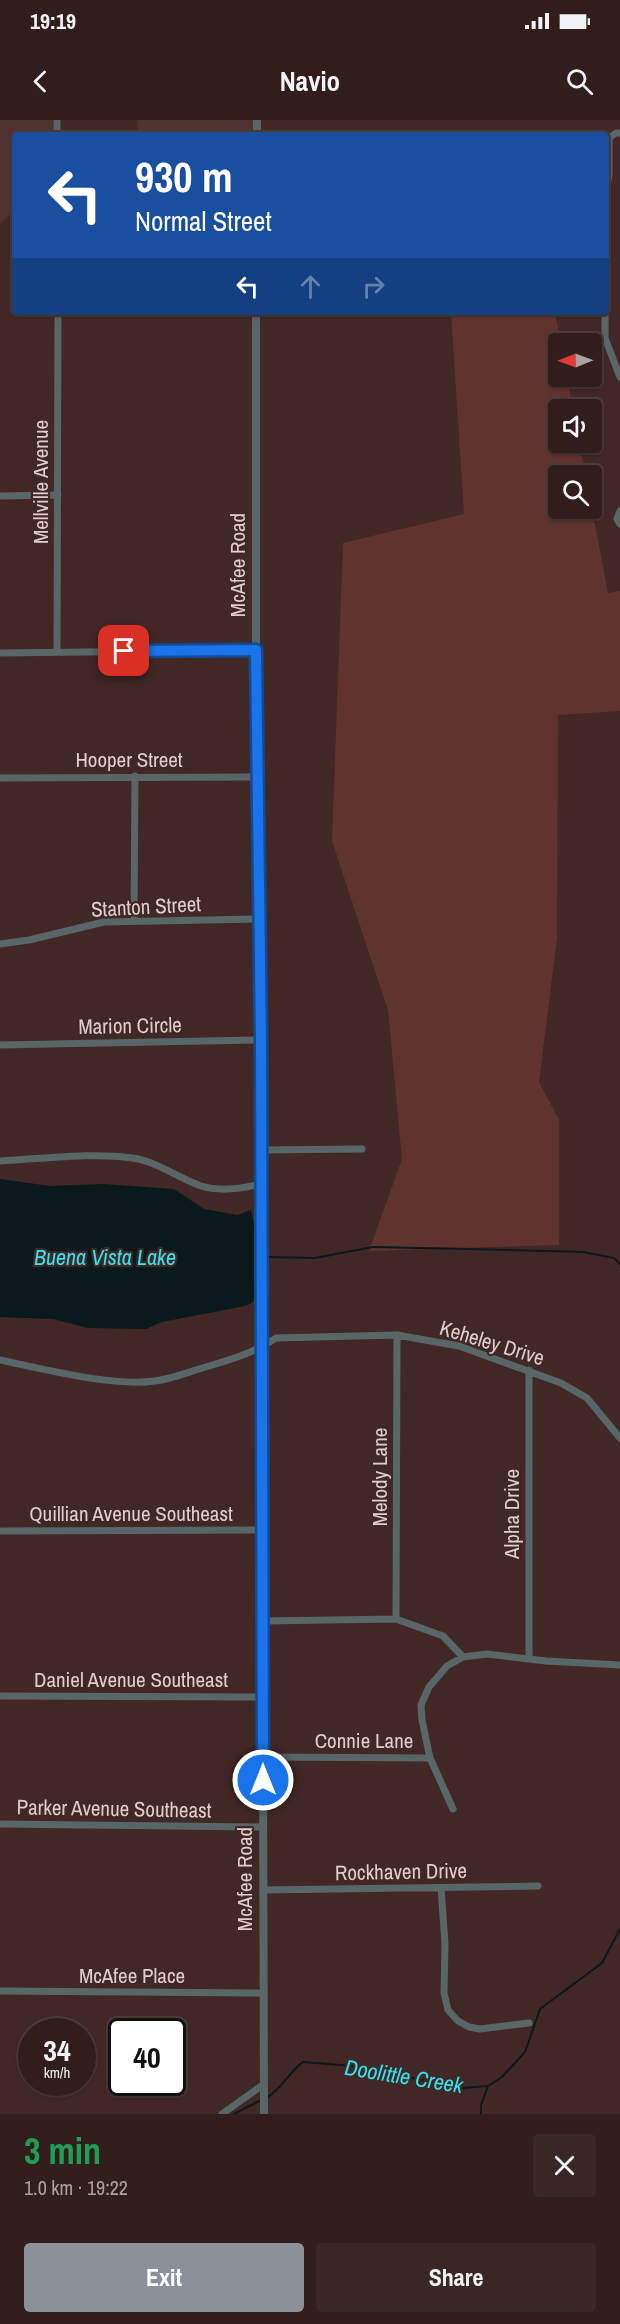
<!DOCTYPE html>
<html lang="en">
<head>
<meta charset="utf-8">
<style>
	body { margin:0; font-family:"Archivo Narrow",sans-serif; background:#392725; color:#f1f3f6; height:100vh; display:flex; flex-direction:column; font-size:22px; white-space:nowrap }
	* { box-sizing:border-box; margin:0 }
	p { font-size:20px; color:#a8a2a3 }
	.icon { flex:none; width:33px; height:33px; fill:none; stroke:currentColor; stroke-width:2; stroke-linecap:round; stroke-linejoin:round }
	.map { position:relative; height:1994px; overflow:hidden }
	.details { display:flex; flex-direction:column; background:#311e1c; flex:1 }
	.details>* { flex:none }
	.guide { position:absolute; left:12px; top:12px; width:597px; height:183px; border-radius:6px; box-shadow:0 2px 4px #0004,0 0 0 2px #4c3c3b; background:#1a4fa0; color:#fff; overflow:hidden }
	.needle { width:39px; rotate:269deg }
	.tools { position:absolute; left:548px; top:213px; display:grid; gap:12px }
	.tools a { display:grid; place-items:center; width:54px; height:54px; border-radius:6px; background:#311e1c; box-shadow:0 2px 4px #0004,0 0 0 2px #4c3c3b; font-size:30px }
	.speed { position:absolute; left:18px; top:1898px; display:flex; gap:12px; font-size:30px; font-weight:700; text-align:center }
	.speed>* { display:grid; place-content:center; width:78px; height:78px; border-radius:50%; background:#311e1c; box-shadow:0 2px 4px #0004,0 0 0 2px #4c3c3b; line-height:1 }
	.speed small { font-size:15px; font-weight:400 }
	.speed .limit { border:3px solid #111; border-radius:9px; background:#fff; color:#111 }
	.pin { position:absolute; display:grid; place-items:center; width:51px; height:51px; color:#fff; margin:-26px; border-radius:12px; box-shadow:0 3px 9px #0006 }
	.me { position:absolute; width:66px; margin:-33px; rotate:0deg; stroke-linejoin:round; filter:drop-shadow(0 0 4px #0008) }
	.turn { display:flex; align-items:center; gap:21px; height:126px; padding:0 24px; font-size:27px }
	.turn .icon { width:78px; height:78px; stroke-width:2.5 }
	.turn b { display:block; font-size:42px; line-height:51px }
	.lanes { display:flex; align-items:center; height:57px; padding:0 24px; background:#0003; justify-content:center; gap:30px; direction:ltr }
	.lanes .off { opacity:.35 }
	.round { display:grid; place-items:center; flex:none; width:63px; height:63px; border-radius:6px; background:#392725 }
	.overview { display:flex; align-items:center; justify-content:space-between; height:102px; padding:0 24px }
	h1 { font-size:36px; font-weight:700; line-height:45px; color:#1e9e55 }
	.action { display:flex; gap:12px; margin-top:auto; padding:12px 24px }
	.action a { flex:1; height:69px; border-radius:6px; background:#8c9099; color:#fff; font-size:24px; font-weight:700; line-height:69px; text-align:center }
	.action a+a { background:#392725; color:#f1f3f6 }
	.status { display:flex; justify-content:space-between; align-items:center; height:42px; padding:0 30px; background:#311e1c; direction:ltr }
	.status svg { height:16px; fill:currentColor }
	header { display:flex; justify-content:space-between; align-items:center; height:78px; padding:0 24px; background:#311e1c; font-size:27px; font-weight:700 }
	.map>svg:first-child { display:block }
	.built { fill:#503230 }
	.green { fill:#603330 }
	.water { fill:#0a191b }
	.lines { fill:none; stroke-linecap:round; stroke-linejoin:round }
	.stream { stroke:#0a191b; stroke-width:2 }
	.minor { stroke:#586667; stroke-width:7 }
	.tertiary { stroke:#586667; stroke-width:8 }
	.route-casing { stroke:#114b97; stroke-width:15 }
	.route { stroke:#1a73e8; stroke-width:10 }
	.labels { text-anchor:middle; stroke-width:4.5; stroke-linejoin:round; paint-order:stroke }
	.street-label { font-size:21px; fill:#dfcecc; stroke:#412826 }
	.water-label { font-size:22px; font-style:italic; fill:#32e4f0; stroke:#412826 }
</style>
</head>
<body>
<div class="status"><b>19:19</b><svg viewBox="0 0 49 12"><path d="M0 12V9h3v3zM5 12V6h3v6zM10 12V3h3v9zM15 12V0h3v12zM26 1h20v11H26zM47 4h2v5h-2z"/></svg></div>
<header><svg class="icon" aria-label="back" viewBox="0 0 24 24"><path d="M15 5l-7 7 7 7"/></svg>Navio<svg class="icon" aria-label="search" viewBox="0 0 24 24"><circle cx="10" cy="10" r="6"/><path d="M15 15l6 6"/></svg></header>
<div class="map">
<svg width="620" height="1994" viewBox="0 0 620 1994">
	<rect width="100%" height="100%" fill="#412826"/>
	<path class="built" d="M0,0H53V15H15V89L0,104Z
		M138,0H258V15H138Z"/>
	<path class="green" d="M451,192H555L561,223L558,224V256L567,257L573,289L558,290V322L579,323L586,355L558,356V388H591V384L608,473L620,471V591L558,595L557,818L539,962L559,1000V1125L369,1131L402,1039L388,890L332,721L343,423L464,394Z"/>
	<path class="water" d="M0,1059L50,1066L104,1064L174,1069L204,1089L238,1095L251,1090L254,1104V1180L252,1183L245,1186L162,1202L146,1209L88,1208L53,1199L0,1197Z"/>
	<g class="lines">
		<path class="stream" d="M265,1137L315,1138L373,1127L469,1129L583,1132L614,1138L620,1144
			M266,1978C281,1970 289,1952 303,1942L353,1946L462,1968L488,1966L502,1957L525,1932L540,1889L602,1843L620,1809
			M234,1994L261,1980
			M481,1994V1985L488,1966"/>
		<path class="minor" d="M57,0V15
			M606,73L609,54V18L616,13H620
			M606,127V148
			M605,192V218L620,257
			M0,376L58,375
			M620,391L617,399L620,404
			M57,532L58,192
			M0,533L256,530
			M0,658L257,657
			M134,801L135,656
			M0,824L29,820L104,802L260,799
			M0,925L261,920
			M261,1030L362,1029
			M0,1041C44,1039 90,1032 133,1038C158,1042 178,1058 201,1066C221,1072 241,1069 260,1064
			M0,1240C43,1249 113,1267 155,1261C173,1259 191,1251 209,1246C232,1239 256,1232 276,1218L397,1215L459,1226L561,1263L587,1278L620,1318
			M0,1411L262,1410
			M396,1499L397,1215
			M263,1501L396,1499L443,1516L463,1537
			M529,1538V1250
			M0,1576L263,1577
			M263,1637L430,1638
			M453,1689L430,1638L422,1600L421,1585L429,1567L447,1546L463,1537L487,1534L546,1541L620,1545
			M0,1704L263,1707
			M441,1768L445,1824L444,1873L448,1890L458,1901L469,1907L480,1909L529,1903
			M264,1770L538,1766
			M0,1871L263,1873
			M222,1994L264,1964"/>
		<path class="tertiary" d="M257,15V0
			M256,192V530L261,920L264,1994"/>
	</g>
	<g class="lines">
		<defs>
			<path id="route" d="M124,531L256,530L261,920L263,1660"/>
		</defs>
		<use href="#route" class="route-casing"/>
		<use href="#route" class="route"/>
	</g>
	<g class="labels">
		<g class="street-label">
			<text transform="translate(41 362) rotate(-90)" y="7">Mellville Avenue</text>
			<text transform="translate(238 445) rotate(-90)" y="7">McAfee Road</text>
			<text x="129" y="647">Hooper Street</text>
			<text transform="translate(146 787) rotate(-3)" y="7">Stanton Street</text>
			<text transform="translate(130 906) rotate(-1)" y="7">Marion Circle</text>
			<text transform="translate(492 1223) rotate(17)" y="7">Keheley Drive</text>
			<text transform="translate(380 1357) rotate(-90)" y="7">Melody Lane</text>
			<text x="131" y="1401">Quillian Avenue Southeast</text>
			<text transform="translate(512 1394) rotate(-90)" y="7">Alpha Drive</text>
			<text x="131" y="1567">Daniel Avenue Southeast</text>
			<text x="364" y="1628">Connie Lane</text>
			<text transform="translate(114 1689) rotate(1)" y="7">Parker Avenue Southeast</text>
			<text transform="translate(401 1752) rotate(-1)" y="7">Rockhaven Drive</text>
			<text transform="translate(245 1759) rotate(-90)" y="7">McAfee Road</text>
			<text x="132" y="1863">McAfee Place</text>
		</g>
		<g class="water-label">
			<text x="105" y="1145">Buena Vista Lake</text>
			<text transform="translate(404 1956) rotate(9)" y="8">Doolittle Creek</text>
		</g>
	</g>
</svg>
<div class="tools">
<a><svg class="needle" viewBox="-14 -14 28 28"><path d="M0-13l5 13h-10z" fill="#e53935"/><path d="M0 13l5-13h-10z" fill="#a8a2a3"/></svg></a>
<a><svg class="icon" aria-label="sound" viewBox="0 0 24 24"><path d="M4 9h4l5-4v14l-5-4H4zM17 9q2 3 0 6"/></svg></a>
<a><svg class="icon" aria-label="search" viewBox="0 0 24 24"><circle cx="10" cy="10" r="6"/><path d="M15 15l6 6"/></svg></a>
</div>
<div class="speed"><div>34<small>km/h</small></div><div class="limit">40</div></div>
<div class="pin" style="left:124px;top:531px;background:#d93025"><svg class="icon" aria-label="arrive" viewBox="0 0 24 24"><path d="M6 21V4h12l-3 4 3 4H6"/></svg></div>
<svg class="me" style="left:263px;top:1660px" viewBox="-20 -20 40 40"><circle r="17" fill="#1a73e8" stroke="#fff" stroke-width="3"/><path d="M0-11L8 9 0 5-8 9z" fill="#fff"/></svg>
<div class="guide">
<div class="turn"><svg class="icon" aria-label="left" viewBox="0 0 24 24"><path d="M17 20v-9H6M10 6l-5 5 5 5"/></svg><div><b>930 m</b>Normal Street</div></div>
<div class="lanes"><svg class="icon" aria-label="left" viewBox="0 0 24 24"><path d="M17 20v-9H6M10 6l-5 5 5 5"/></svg><svg class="icon off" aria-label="ahead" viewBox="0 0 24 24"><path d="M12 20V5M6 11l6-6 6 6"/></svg><svg class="icon off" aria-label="right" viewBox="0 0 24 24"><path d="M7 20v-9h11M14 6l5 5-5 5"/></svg></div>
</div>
</div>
<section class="details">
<div class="overview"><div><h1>3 min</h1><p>1.0 km · 19:22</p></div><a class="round"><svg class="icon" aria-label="close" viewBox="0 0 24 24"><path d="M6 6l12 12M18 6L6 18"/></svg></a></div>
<div class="action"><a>Exit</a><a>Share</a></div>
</section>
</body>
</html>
